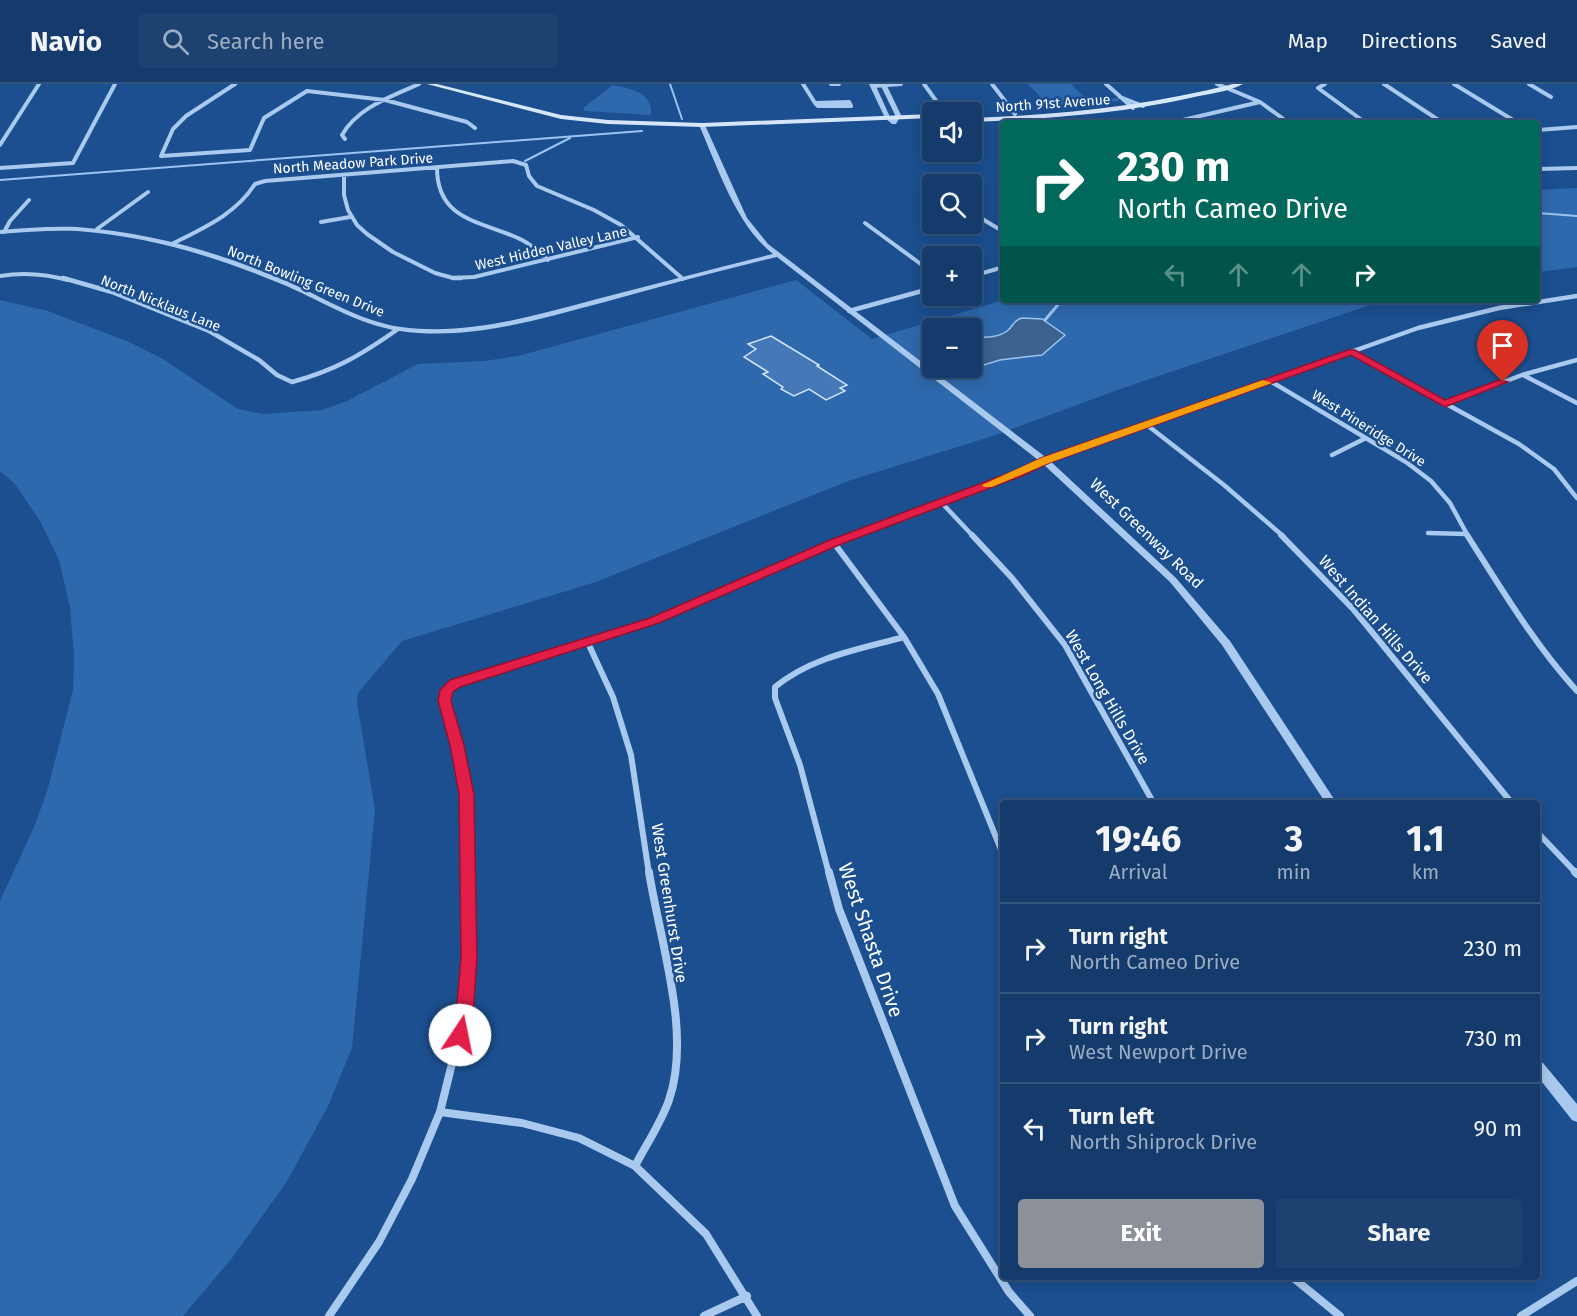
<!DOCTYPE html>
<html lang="en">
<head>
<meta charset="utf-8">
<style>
	body { margin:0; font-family:"Fira Sans",sans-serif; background:#1d4271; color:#f1f3f6; height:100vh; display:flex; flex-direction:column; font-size:22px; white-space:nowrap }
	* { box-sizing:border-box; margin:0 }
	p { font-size:20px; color:#9dadc1 }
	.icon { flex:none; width:33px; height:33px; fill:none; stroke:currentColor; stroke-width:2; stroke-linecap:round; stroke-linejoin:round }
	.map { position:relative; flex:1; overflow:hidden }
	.details { position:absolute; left:1000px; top:716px; width:540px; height:480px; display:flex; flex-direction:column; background:#143b6b; border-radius:6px; box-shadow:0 3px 15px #0003,0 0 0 2px #33557e }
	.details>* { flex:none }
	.banner { position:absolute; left:1000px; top:36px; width:540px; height:183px; border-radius:6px; box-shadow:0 3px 15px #0003,0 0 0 2px #33557e; background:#00695c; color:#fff; overflow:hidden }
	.fabs { position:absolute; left:922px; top:18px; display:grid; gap:12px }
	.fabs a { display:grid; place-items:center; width:60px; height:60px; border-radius:6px; background:#143b6b; box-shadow:0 3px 15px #0003,0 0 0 2px #33557e; font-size:30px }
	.pin { position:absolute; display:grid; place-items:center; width:51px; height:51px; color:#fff; margin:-62px -26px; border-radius:50% 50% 50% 0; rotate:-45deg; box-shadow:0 0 6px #0007 }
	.pin .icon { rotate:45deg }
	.me { position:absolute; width:66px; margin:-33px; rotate:11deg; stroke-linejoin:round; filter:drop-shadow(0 0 4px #0008) }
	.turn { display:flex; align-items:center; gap:21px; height:126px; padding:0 18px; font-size:27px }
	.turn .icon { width:78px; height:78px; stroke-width:2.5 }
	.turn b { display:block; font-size:42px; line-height:51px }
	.lanes { display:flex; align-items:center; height:57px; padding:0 18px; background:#0003; justify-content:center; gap:30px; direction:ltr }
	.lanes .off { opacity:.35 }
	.eta { display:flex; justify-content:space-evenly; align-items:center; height:102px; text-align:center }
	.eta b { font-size:36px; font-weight:700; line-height:42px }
	.primary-button { display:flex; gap:12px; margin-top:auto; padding:12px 18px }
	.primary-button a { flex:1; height:69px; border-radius:6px; background:#8c9099; color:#fff; font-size:24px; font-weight:700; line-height:69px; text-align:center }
	.primary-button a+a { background:#1d4271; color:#f1f3f6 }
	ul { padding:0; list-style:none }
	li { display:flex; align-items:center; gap:18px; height:90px; padding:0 18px; border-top:2px solid #33557e }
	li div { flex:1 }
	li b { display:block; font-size:22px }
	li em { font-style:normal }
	header { display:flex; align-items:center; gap:36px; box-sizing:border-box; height:84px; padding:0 30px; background:#143b6b; border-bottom:2px solid #33557e }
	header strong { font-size:28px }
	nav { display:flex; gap:33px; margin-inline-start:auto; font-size:21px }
	.search { width:420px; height:54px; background:#1d4271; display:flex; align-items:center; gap:15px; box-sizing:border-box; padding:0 21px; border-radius:6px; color:#9dadc1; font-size:22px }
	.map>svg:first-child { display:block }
	.green { fill:#2e69ad; fill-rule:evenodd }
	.water { fill:#3c6290; stroke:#9cc4f0; stroke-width:1.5 }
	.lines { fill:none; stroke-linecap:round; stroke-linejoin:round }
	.stream-far1 { stroke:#9cc4f0; stroke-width:2 }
	.stream { stroke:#9cc4f0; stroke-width:3 }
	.building { fill:#4478b7; stroke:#cfe3fa; stroke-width:1.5 }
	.minor-far3 { stroke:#a9c9ee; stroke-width:4 }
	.minor-far2 { stroke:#a9c9ee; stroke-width:4.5 }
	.minor-far1 { stroke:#a9c9ee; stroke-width:6 }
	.minor { stroke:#a9c9ee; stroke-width:8 }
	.tertiary { fill:#a9c9ee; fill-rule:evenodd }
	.secondary { fill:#d6e6fa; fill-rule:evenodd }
	.route { fill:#e11d48; stroke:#92132f; stroke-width:1.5 }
	.slow { fill:#f59e0b }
	.labels { text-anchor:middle; stroke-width:5; stroke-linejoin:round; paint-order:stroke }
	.far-street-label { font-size:14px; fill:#fff; stroke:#1b4f8f }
	.street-label { font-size:16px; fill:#fff; stroke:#1b4f8f }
	.near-street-label { font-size:20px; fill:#fff; stroke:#1b4f8f }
</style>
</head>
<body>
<header>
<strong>Navio</strong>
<div class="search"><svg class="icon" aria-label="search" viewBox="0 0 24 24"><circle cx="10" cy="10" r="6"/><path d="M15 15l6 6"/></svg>Search here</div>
<nav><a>Map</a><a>Directions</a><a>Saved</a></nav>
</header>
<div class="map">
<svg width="1577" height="1232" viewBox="0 0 1577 1232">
	<rect width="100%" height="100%" fill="#1b4f8f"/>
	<path class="green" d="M1028,0H1071L1088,17L1118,14L1119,17L1053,26Z
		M613,1C631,5 653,8 651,31L585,27L583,24Z
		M1577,104V183L1538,188V106Z
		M796,196L872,255L1004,216H1385L1123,304L996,351L851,396L596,498L402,557L358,609L357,619L375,726L352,964L328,1022L286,1099L232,1174L183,1232H0V817L35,741L48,704L73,606L74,573L70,523L59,476L40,437L15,400L0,387V216L48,227L129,258L163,275L238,325L263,330L322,326L347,317L418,280L484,277L518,272ZM933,244H972V284H933Z"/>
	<path class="water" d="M1022,234L1042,235L1065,251L1042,271L1000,276L977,283L960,284H972V254C983,253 998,254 1007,247C1014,242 1013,236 1022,234Z"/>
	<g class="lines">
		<path class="stream-far1" d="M670,0L682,35
			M525,77L570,54
			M0,96L642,47
			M1538,129L1577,132"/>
		<path class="stream" d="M1045,236L1062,216"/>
	</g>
	<path class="building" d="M771,252L819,281L817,282L847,301L840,304L845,307L826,316L809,305L794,312L781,305L783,303L763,290L768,288L744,273L756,265L748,260Z"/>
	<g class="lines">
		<path class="minor-far3" d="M235,0L186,32L173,45L161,72L250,66L264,34L307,7L385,16L467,38L475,44
			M803,0L815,19
			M831,0H839
			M924,0L937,18L934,24
			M992,0L1015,30
			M1106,0L1133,24
			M1217,0L1260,18L1289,39
			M1325,0L1318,4L1366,39
			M1384,0L1443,39
			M1454,0L1518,39
			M1529,0L1551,13
			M874,2L901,0
			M1120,13L1143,22
			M849,18L851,22H818L815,19Z
			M1170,39L1260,18
			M1538,46L1577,43
			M345,55L342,51C358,23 391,13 419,0
			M0,61L39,0
			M0,84L73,79L115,0
			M437,84C437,138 484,137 522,156C532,161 540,169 548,176
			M1538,85L1577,84
			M344,91V111L348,126L357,141L367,150L393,168L435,189L453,194L474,193L638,153
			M974,130L1004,148
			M321,138L350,133
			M865,139L933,189
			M97,145L148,108
			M4,148L10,137L29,116
			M172,160C203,144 235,131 255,100L265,97L513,77L526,81L529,92L537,102L594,126L621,141L683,195
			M0,192C23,188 46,190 68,196
			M972,192L1004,183"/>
		<path class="minor-far2" d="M63,194L112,208L209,247L259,276L277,291L292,298C336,286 361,271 398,245
			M453,194H461
			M849,227L933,204
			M1352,268L1519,360L1554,385L1577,414
			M1523,291L1577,319
			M1270,297L1406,378L1431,397L1450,419L1468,452
			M1445,320L1522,291L1577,276
			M1147,341L1224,401L1283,452
			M1332,371L1366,354
			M940,417L973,452
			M1428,449L1466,450
			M851,452L1045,377L1418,244L1499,224L1577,212"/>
		<path class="minor-far1" d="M972,451L1012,494L1065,561L1153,718
			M1281,451L1354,526L1511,718
			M1467,451C1501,504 1534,560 1577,607
			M834,459L904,553L938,610L1004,773
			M588,559L613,613L631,671L649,790
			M1538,749L1577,790
			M468,790L467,710L445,617L447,606L455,599L655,537L855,451
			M829,790L800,681L775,614V603C811,573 860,565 904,553"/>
		<path class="minor" d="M829,788L839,825L955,1122L1009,1208L1030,1232
			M1575,788L1577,790
			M440,1028L522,1039L579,1054L635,1082L706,1150L757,1232
			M635,1082C646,1061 661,1039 669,1016C692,949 660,858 649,788
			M1291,1192L1340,1232
			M329,1232L379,1158L412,1095L440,1028L464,931L469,874L468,788
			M704,1232L747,1212
			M1521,1232L1577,1197"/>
		<path class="tertiary" d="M869,0H875L890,33L893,35L895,31L880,0H886L901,31L896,40H892L885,34Z
			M702,39L705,41L747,134L768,160L1048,375L1176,494L1230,557L1336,718H1325L1222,561L1170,498L1042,379L777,173C718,187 660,203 601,219C536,236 469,257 400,247C357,241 319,215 279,199C214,172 147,152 77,147C51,146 26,148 0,150V146C26,144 51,142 77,143C147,148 215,167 279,194C319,210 357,237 401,243C468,252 533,232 597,215C656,200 714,184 773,170C736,141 718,84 699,41Z
			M1538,977L1543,979L1577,1020V1038L1572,1036L1538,993Z"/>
		<path class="secondary" d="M427,0H437L561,31L608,36L702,39L933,30V34L702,43L608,40L561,35Z
			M1233,0H1243C1228,8 1207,10 1190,14C1118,30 1045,35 972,38V34C1060,31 1147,22 1233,0Z"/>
	</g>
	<path class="route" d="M1348,266H1355L1445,316L1499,296L1508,298L1445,323L1351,271L1049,379L1022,392L839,461L659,539L460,603L453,608L451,617L464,661L474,710L477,874L473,931L466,956L460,958L453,956L451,951L456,931L461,874L459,710L450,661L438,617L440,606L450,596L650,534L830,456L1014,387L1041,374Z"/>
	<path class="slow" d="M1263,296L1272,299L1049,379L992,403H984L982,401L1041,374Z"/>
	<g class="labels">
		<g class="far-street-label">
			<text transform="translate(1053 19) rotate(-4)" y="5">North 91st Avenue</text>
			<text transform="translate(353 79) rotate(-4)" y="5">North Meadow Park Drive</text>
			<text transform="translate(551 164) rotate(-13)" y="5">West Hidden Valley Lane</text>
			<text transform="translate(306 197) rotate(22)" y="5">North Bowling Green Drive</text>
			<text transform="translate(161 219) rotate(22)" y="5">North Nicklaus Lane</text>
			<text transform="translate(1369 344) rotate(32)" y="5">West Pineridge Drive</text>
		</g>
		<g class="street-label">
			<text transform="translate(1147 449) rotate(44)" y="6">West Greenway Road</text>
			<text transform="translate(1376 535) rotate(49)" y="6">West Indian Hills Drive</text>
			<text transform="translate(1108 613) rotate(60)" y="6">West Long Hills Drive</text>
			<text transform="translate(670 819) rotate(81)" y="6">West Greenhurst Drive</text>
		</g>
		<g class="near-street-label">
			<text transform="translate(871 856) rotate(71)" y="7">West Shasta Drive</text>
		</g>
	</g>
</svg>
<div class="fabs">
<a><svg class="icon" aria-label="sound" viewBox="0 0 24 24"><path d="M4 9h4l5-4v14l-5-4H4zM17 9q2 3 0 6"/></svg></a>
<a><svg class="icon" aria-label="search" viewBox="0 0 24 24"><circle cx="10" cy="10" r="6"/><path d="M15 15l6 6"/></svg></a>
<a>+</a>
<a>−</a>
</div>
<div class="pin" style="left:1503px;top:298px;background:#d93025"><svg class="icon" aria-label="arrive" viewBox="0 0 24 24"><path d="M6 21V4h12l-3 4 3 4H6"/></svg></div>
<svg class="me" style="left:460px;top:951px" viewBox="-20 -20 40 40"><circle r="19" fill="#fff"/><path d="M0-13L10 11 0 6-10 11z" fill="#e11d48"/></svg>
<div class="banner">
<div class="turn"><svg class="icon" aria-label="right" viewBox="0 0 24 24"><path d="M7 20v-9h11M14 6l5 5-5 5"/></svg><div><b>230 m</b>North Cameo Drive</div></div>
<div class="lanes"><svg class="icon off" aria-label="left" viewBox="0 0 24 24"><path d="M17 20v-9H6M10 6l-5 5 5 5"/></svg><svg class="icon off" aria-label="ahead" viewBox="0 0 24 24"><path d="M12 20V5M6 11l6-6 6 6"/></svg><svg class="icon off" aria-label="ahead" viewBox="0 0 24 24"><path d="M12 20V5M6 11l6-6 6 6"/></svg><svg class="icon" aria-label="right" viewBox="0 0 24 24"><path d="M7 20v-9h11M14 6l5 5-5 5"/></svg></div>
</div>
<section class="details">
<div class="eta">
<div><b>19:46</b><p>Arrival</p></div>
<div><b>3</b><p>min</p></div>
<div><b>1.1</b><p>km</p></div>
</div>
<ul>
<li><svg class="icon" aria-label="right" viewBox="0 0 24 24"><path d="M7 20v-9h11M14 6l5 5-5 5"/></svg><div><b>Turn right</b><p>North Cameo Drive</p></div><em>230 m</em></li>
<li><svg class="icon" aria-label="right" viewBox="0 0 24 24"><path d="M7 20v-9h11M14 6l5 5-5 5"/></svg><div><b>Turn right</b><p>West Newport Drive</p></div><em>730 m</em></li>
<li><svg class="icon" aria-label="left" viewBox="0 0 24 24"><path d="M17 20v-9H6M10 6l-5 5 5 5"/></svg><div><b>Turn left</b><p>North Shiprock Drive</p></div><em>90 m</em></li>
</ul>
<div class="primary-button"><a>Exit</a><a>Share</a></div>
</section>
</div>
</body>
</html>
